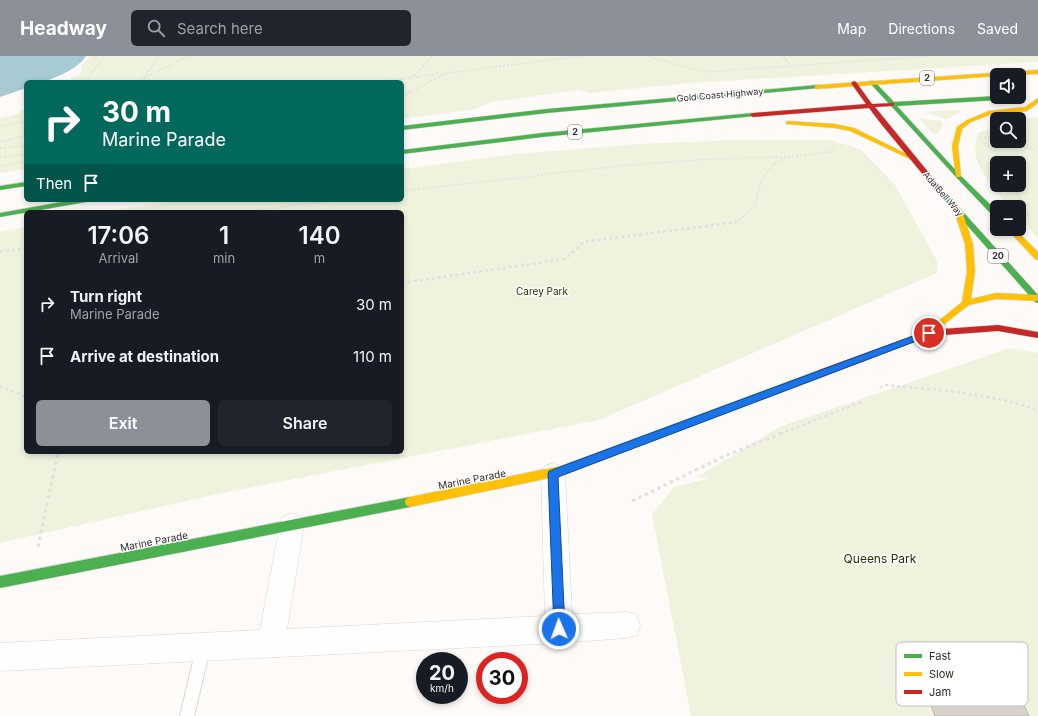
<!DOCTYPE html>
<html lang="en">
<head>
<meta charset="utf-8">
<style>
	body { margin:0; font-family:Inter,sans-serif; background:#20242c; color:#f1f3f6; height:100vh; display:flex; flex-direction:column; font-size:15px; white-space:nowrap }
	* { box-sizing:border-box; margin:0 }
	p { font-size:13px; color:#9ea1a6 }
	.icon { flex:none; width:22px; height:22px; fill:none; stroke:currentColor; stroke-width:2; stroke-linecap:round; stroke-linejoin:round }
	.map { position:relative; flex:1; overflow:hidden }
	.details { position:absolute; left:24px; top:154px; width:380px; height:244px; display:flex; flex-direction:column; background:#171b24; border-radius:6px; box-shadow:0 2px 6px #0003 }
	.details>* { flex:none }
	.hud { position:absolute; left:24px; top:24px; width:380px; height:122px; border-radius:6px; box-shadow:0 2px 6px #0003; background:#00695c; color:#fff; overflow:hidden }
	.tools { position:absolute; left:990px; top:12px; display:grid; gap:8px }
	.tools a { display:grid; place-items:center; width:36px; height:36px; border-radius:6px; background:#171b24; box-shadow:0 2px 6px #0003; font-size:20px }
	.speed { position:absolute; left:416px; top:596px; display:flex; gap:8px; font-size:20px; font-weight:700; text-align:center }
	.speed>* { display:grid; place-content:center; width:52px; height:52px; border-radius:50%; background:#171b24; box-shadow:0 2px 6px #0003; line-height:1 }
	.speed small { font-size:10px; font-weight:400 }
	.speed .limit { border:6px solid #d22; background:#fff; color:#111 }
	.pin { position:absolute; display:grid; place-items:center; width:34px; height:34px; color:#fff; margin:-17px; border:2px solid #fff; border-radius:50%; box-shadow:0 1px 4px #0007 }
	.me { position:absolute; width:44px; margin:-22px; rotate:358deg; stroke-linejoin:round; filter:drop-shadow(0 0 3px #0008) }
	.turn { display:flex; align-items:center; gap:14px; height:84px; padding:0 12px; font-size:18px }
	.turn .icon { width:52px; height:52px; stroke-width:2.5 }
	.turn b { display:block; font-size:28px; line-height:34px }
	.then { display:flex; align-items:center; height:38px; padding:0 12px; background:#0003; gap:8px; font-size:15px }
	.eta { display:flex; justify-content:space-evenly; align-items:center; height:68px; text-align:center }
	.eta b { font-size:24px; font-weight:600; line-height:28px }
	.button { display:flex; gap:8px; margin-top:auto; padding:8px 12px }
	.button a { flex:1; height:46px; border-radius:6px; background:#8c9099; color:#fff; font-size:16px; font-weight:600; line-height:46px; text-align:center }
	.button a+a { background:#20242c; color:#f1f3f6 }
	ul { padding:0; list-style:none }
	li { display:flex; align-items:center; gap:12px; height:52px; padding:0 12px }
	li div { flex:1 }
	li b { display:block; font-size:15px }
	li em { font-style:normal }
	header { display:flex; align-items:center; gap:24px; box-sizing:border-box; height:56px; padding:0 20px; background:#8c9099; color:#fff }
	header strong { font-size:19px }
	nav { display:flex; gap:22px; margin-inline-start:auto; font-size:14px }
	.search { width:280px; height:36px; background:#20242c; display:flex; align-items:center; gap:10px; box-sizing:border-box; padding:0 14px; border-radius:6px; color:#9ea1a6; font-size:15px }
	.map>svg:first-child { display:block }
	.green { fill:#eff3de; fill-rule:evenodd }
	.water { fill:#a8cad2 }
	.building { fill:#d8d2cb; stroke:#bab7b5 }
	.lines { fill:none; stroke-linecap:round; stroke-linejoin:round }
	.lane-casing { stroke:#d9d6d4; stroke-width:2 }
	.street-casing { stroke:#d9d6d4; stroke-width:1 }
	.fast-casing { stroke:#d9d6d4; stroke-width:1 }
	.slow-casing { stroke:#d9d6d4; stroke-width:1 }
	.jam-casing { stroke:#d9d6d4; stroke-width:1 }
	.path-far2 { stroke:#e2e0e0; stroke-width:1.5; stroke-dasharray:2 2; stroke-linecap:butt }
	.path-far1 { stroke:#e2e0e0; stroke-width:2.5; stroke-dasharray:3 3; stroke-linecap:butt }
	.path { stroke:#e2e0e0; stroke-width:3; stroke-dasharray:3.5 3.5; stroke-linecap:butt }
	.lane { fill:#fffefe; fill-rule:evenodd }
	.street { fill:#fffefe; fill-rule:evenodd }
	.fast { fill:#4caf50; fill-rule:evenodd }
	.slow { fill:#ffc107; fill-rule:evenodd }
	.jam { fill:#c62828; fill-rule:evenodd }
	.route { fill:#1a73e8; stroke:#114b97 }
	.labels { text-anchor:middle; stroke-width:3; stroke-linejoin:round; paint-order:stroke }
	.shield { fill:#fff; stroke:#6d6b69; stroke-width:1 }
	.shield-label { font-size:9px; font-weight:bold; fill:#2f2b29 }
	.far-street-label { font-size:9px; fill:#2f2b29; stroke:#fff }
	.park-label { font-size:10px; fill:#283102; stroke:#fff }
	.street-label { font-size:10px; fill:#2f2b29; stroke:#fff }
	.near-park-label { font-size:12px; fill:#283102; stroke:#fff }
	.key { fill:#fff; stroke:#c1bfbf; stroke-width:1 }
	.key-label { font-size:11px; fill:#2f2b29 }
</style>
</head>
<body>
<header>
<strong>Headway</strong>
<div class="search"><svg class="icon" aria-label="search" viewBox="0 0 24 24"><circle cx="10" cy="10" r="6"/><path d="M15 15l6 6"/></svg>Search here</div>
<nav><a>Map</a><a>Directions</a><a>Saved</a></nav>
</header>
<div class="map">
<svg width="1038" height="660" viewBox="0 0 1038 660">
	<rect width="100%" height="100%" fill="#fdfaf8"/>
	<path class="green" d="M90,0H1038V6L690,27L590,37L578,34L491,46L476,53L402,63V26H65L81,16L82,9Z
		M26,52V113L0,117V62L15,59Z
		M957,54L960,56L947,63L924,56Z
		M1038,61V182L1019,161V151H1010C997,137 975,113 975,92C975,87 977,82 978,77L997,71V85H1019V64ZM997,107H1019V129H997Z
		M919,62L940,65L943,68L938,78L932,77Z
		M732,84H831L860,93L895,129L937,205V217L599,364L222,437L0,487V176L26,171V396H402V156H101L184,144H402V113L517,98L640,88Z
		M1010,292L1038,297V660H691L652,458L674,431L710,422L697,421L779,371Z"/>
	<path class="water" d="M0,0H86C79,12 56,22 42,26C37,27 31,26 26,26V32L0,41Z"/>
	<path class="building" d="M1002,602L1029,660H935L913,606Z"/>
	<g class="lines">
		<defs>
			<path id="lane" d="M203,586L208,588L210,593L194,660H180L196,593L198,588Z"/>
			<path id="street" d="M553,407L561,410L565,418L572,558L627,556L637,559L640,569L637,579L627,582L559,587L0,615V587L260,574L280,469L283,461L292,457L301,461L304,469L287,573L545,560L541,418L545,410Z"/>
			<path id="fast" d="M870,25H874L894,46L997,40L1018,41L1015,43L897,50L960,119L997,155V161H994L956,121L870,27Z
				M817,29L819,30V32L547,57L402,74V70L547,53Z
				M753,57L755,58V60L542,81L402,98V94L542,77Z
				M26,126V130L0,134V130Z
				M934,128H938L1038,239V247L1035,246L934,132Z
				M73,144H90L86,146L0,161V157Z
				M822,313L825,314L826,317L825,320L560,420L556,418L555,415L556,412Z
				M410,441L414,443L415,446L414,449L410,451L0,532V520Z"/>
			<path id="slow" d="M1038,14V18L997,19V20L817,33L814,31L817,29Z
				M1038,42V47L1027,55L992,58L971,66L962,73L958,90L961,120L960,121H956L952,90L957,71L967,64L989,55L1025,51Z
				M788,65L835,68L854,72L917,103L914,105L912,104L850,75L835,72L786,68V66Z
				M955,153H961L962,155L973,188L975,215L971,243L996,237L1038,239V245L996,243L969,249L929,280L925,277L926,275L962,246L967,215L965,188L954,155Z
				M1007,173H1015L1038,196V204L1035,203Z
				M560,410L564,412L565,415L564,418L560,420L410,451L406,449L405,446L406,443L410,441Z"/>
			<path id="jam" d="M854,25L856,26L872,48L894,47V49L892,50L875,51L938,128V132H934L882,69L869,52L753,61L750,59L753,57L866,48L851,27Z
				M998,269L1038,276V282L998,275L930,280L822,321L819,320L818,317L819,314L929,274Z"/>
		</defs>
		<use href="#lane" class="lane-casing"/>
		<use href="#street" class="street-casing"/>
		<use href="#fast" class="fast-casing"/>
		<use href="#slow" class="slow-casing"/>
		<use href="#jam" class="jam-casing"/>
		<path class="path-far2" d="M647,0L705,16L929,0
			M783,0L791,10
			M414,20L433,0
			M85,26L105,0
			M136,26L189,0
			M142,26L159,0
			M376,26L582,0
			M402,40L447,17
			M0,70L26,65
			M980,81L983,87L995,95L1001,107
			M984,81L997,83
			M1003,85L1038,95
			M0,86L26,79
			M0,92L26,89
			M0,101L26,98
			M0,110L26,105
			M1012,129L1028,159
			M402,135L628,109L711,103L786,101
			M246,156L335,144
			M739,164L755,149L761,127L771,110L786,101L830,96L836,90"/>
		<path class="path-far1" d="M0,196L26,192
			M402,227L565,203L584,186L736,166L740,163
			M0,330L26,341
			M880,332L885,329C937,334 988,337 1038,354
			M780,378L861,346"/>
		<path class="path" d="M632,445L727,399L782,377
			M38,491L58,396"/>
		<use href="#lane" class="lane"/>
		<use href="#street" class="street"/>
		<use href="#fast" class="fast"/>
		<use href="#slow" class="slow"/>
		<use href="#jam" class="jam"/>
	</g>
	<path class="route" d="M929,274L933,277L932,279L558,421L565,573L564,577L559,578L555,577L554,573L548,418L549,415Z"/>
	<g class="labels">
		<g class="shield">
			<rect x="920" y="15" width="14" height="14" rx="3"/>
			<rect x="568" y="69" width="14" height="14" rx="3"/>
			<rect x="988" y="193" width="20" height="14" rx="3"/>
		</g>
		<g class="shield-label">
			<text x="927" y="25">2</text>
			<text x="575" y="79">2</text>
			<text x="998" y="203">20</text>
		</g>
		<g class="far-street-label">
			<text transform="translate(720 39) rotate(-5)" y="3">Gold Coast Highway</text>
			<text transform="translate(943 138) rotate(49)" y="3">Ada Bell Way</text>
		</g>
		<g class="park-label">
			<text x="542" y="239">Carey Park</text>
		</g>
		<g class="street-label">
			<text transform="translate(472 423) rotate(-11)" y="4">Marine Parade</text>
			<text transform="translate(154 485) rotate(-11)" y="4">Marine Parade</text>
		</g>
		<g class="near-park-label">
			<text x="880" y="507">Queens Park</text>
		</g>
	</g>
	<rect x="896" y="586" width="132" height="64" rx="6" class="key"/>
	<rect x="904" y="598" width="18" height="4" fill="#4caf50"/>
	<rect x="904" y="616" width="18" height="4" fill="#ffc107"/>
	<rect x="904" y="634" width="18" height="4" fill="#c62828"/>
	<g class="key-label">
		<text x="929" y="604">Fast</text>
		<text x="929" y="622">Slow</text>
		<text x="929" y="640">Jam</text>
	</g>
</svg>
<div class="tools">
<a><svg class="icon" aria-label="sound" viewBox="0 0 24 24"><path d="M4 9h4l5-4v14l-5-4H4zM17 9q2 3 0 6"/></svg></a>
<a><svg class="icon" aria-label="search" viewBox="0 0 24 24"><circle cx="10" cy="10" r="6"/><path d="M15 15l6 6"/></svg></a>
<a>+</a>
<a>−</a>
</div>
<div class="speed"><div>20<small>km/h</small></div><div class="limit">30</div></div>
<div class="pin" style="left:929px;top:277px;background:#d93025"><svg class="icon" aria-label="arrive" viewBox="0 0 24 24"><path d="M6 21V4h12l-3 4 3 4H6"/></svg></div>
<svg class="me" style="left:559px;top:573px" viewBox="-20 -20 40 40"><circle r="17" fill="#1a73e8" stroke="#fff" stroke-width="3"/><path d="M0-11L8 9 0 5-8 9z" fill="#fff"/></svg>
<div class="hud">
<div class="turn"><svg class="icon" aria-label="right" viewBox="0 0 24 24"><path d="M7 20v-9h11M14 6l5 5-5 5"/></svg><div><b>30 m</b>Marine Parade</div></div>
<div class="then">Then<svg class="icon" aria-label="arrive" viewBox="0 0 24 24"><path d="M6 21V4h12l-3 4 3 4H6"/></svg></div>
</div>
<section class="details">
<div class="eta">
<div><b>17:06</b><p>Arrival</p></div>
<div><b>1</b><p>min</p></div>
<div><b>140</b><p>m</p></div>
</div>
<ul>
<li><svg class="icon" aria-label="right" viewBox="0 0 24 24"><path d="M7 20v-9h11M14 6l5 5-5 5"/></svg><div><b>Turn right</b><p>Marine Parade</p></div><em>30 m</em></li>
<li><svg class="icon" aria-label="arrive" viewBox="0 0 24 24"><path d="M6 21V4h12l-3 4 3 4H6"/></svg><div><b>Arrive at destination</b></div><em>110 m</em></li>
</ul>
<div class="button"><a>Exit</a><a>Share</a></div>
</section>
</div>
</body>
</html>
